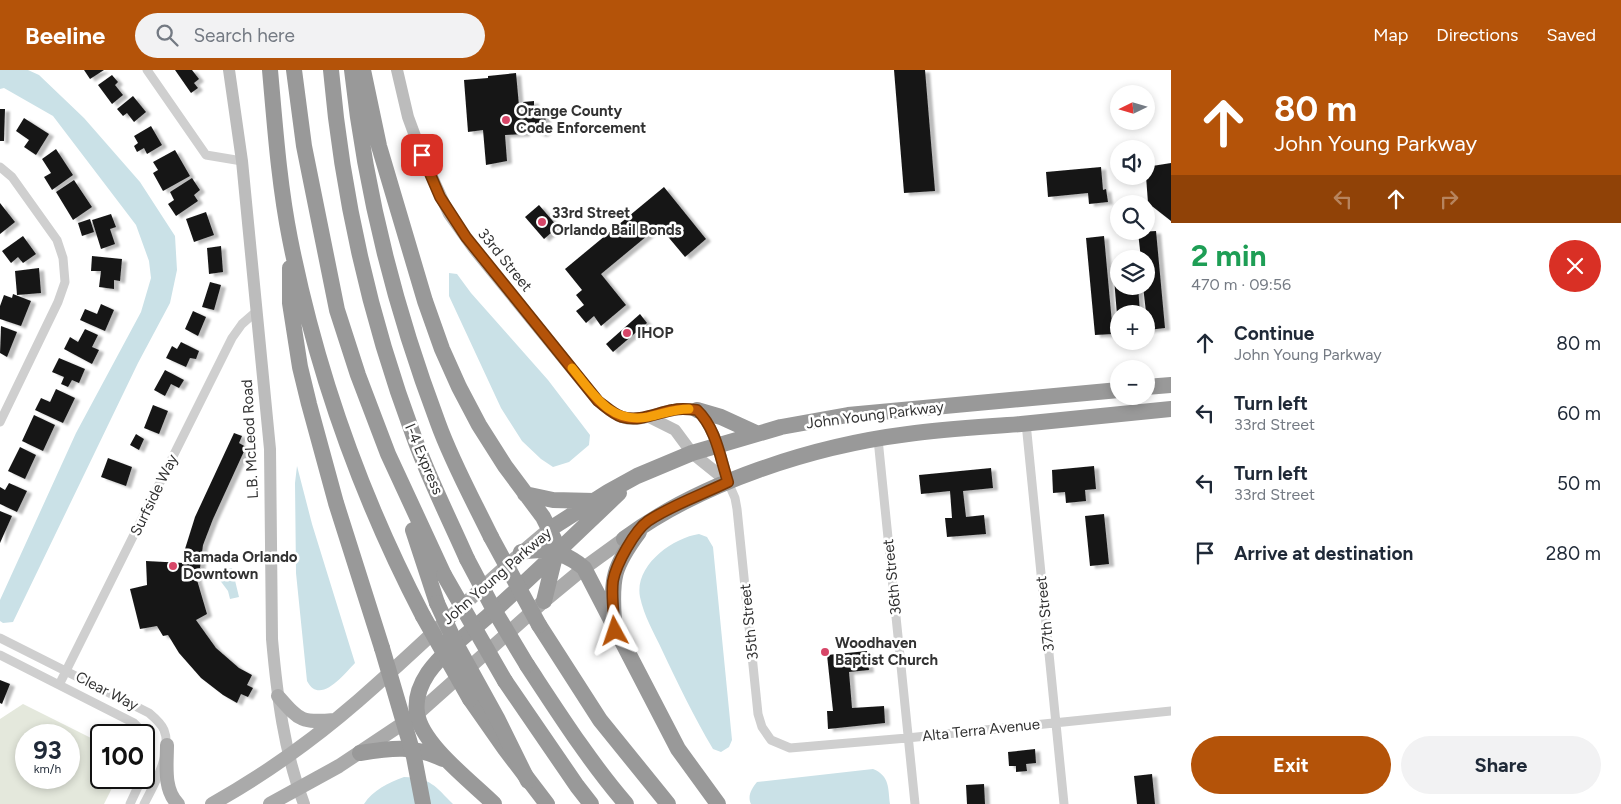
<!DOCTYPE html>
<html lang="en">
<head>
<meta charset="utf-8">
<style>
	body { margin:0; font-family:Figtree,sans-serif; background:#f2f2f3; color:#1f2937; height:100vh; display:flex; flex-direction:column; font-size:19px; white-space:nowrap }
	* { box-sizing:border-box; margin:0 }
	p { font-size:16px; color:#747a83 }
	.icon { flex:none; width:28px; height:28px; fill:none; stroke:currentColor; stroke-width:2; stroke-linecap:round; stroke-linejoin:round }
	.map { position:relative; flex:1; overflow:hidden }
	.drawer { display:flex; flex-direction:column; background:#fff; width:450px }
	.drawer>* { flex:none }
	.guide { background:#b45309; color:#fff; overflow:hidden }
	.needle { width:32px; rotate:265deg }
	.buttons { position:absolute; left:1110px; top:15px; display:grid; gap:10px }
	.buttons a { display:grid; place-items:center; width:45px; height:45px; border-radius:50%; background:#fff; box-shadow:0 2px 8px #0003; font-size:25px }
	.speed { position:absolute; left:15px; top:654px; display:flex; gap:10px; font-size:25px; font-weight:700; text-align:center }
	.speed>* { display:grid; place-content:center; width:65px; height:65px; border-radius:50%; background:#fff; box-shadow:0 2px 8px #0003; line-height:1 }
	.speed small { font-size:12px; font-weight:400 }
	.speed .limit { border:2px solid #111; border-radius:8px; background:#fff; color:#111 }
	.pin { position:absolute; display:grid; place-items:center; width:42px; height:42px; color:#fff; margin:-21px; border-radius:10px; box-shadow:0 2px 8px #0006 }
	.me { position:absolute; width:55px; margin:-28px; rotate:355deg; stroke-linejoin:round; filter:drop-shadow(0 0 4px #0008) }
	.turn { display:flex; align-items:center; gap:18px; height:105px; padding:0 20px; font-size:22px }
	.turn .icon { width:65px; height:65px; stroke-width:2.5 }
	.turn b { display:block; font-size:35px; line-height:42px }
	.lanes { display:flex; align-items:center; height:48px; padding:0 20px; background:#0003; justify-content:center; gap:25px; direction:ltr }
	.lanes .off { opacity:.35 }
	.round { display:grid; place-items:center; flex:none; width:52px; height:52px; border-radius:26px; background:#f2f2f3 }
	.head { display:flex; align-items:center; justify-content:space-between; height:85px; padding:0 20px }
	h1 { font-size:30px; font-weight:700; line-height:38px; color:#1e9e55 }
	.cta { display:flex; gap:10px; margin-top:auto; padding:10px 20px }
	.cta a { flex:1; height:58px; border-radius:30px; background:#b45309; color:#fff; font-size:20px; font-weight:700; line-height:58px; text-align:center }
	.cta a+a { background:#f2f2f3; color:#1f2937 }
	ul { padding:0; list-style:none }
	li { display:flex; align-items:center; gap:15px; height:70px; padding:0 20px }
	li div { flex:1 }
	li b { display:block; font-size:19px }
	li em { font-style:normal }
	header { display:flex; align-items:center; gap:30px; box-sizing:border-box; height:70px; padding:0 25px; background:#b45309; color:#fff }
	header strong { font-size:24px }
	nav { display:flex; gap:28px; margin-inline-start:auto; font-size:18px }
	.search { width:350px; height:45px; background:#f2f2f3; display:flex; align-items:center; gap:12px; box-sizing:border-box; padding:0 18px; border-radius:28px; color:#747a83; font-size:19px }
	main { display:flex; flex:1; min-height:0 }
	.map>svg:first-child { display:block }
	.green { fill:#e4e8dc; fill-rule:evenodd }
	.water { fill:#cae1e7 }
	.building { fill:#191919; filter:url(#shadow) }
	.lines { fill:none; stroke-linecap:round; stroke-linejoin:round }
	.street { stroke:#cfcfcf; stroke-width:9 }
	.secondary { stroke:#bcbcbc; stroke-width:12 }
	.primary { stroke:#aaa; stroke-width:14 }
	.highway { stroke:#999; stroke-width:16 }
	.highway-bridge { stroke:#999; stroke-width:16 }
	.route-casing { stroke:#753606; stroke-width:12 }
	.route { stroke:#b45309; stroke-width:9 }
	.slow { stroke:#f59e0b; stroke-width:9 }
	.poi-dot { fill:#d74668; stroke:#fff; stroke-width:2 }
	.labels { text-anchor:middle; stroke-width:5; stroke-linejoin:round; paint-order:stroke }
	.poi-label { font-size:15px; font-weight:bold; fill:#323232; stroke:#fff; text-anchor:start }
	.street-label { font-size:15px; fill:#323232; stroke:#fff }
</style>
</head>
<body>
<header>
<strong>Beeline</strong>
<div class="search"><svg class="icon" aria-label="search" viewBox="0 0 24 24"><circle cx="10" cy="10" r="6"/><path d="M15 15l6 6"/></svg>Search here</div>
<nav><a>Map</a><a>Directions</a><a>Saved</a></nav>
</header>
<main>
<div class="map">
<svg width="1171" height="734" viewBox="0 0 1171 734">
	<defs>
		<filter id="shadow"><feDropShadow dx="5" dy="2.5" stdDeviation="1" flood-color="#0004"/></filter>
	</defs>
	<rect width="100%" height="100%" fill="#fff"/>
	<path class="green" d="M23,634L101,673V708H117L104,734H0V649ZM26,665H69V708H26Z"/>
	<path class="water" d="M0,0H28L39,5L84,48L140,112L175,166L177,200L170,233L138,293L13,552L3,553L0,551V530L76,363L141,242L151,208L149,191L136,155L53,46L4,18L0,19Z
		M449,203L457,204L471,223L548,310L590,365L589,375L569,392L553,397L541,389L522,371L501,338L449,226Z
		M297,396L312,454L355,593C344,604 320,636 307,611L296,503L295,413Z
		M699,464L707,467L713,477L732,670L729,677L721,682L713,679C694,647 678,614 662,580C654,563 644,546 640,527C634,496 672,468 699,464Z
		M232,498L239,527L230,529L228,521L216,505L217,502Z
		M873,699C890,706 888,718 890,734H751C747,726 752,718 757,712Z
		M404,707C431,708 435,716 453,734H364C373,720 388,713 404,707Z"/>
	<path class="building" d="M84,0H104L90,9Z
		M175,0H192L199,9L194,13L198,18L191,23Z
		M894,0H925L935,121L904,123Z
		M516,3L520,47H525L523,32L534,31V42L542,39V42L545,41L546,62H544V64H539V62L536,63L535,52L525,53V64L505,65L507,91L486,95L483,60L468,62L464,10L488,8V6Z
		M112,5L118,12L115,15L123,25L112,34L98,15Z
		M133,26L146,42L134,52L127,43L123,46L117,39Z
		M0,39H5L4,71H0Z
		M24,48L49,64L36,85L24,77L29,70L16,61Z
		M151,56L162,75L147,84L144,78L137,82L134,76L138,73L134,66Z
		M56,79L73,105L52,120L44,107L51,103L42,89Z
		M175,80L190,106L163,121L153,103L158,100L153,92Z
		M1171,93V151L1148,133L1146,106V97Z
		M1101,97L1103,120L1106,119L1108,132L1089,134L1088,123L1048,127L1046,102Z
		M192,108L200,120L194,125L198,131L176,146L168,134L174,130L170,122Z
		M74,110L92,137L73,150L56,122Z
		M664,117L706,169L685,187L659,156L601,204L626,235L601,256L594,246L586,253L576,241L584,235L576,225L582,220L565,199Z
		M0,133L15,152L0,164Z
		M539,135L558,157L544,169L525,147Z
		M206,142L214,165L194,172L186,149Z
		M111,144L116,157L110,159L115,174L101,179L92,150Z
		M90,149L94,162L82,166L78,153Z
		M1156,161L1165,258L1148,260L1143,216H1146V189H1141L1138,162Z
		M23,166L36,184L23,193L18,187L11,193L2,181Z
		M1104,166L1113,264L1095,265L1086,168Z
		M221,176L223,202L209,204L207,178Z
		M92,186L122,189L120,211L114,210V219L99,217L101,201H91Z
		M1113,196H1119V216H1138L1140,243L1117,245Z
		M39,198L41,223L17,225L15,201Z
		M210,212L221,215L214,240L202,237Z
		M13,224L31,231L21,256L0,249V236L4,225L12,228Z
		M101,234L114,240L105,261L80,250L85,239L97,244Z
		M193,241L206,247L198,266L185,259Z
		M640,244L647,253L613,282L606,274Z
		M1,256L17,262L7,287L0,283Z
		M85,259L98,265L92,277L99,280L92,294L64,279L70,267L78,272Z
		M181,272L199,281L196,289L190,288L186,297L166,288L172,276L177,279Z
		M59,288L85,299L79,313L72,310L68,317L61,314L64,307L52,302Z
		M165,300L184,310L179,318L171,314L165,326L154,320Z
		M56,319L75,328L63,353L35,340L41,328L50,332Z
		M153,335L168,341L159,364L144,358Z
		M34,345L55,355L43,381L22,371Z
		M234,363L242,366L239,373L246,377L213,449L203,475L200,498L196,499L197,510L207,544L196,550L216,578L239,598L252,605L247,615L253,618L248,627L241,624L237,633L223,625L201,608L179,583L168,565L163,566L157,556L140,559L130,519L147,515L146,491L184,493L185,479L195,447Z
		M136,364L144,369L139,380L130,375Z
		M20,377L36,385L25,409L8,401Z
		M108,388L132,397L126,416L101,407Z
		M1094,396L1096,419L1085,420L1086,431L1066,433L1065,422L1053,423L1052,400Z
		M991,398L993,418L963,421L966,447L984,445L986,464L947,467L945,448H952L950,421L921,424L919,405Z
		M9,413L27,421L17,442L0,434V417L5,420Z
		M0,441L12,446L0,473Z
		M1104,444L1109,494L1090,496L1085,446Z
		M867,581L869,600L849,602L852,638L884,636L885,653L828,659L827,641H833L827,585Z
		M0,610L10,614L2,634L0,633Z
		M1035,679L1036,693L1026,694L1027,701L1016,702V696H1009L1008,682Z
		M1152,704L1155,734H1137L1134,706Z
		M984,714L985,734H967L966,715Z"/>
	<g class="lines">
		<path class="street" d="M147,0L206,85L242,91
			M0,97L12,107L57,170L63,188L65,212L58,232L0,352
			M1026,353L1064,734
			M878,369L915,734
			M728,412L735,428L737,439L758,644L762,657L771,670L790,678L907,668L1171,641
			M0,568L149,643C155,648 161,653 164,660C173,682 154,715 144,734
			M0,585L134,653C151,668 153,684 144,704
			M59,615L232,268L242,254L257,241
			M130,734L142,708"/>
		<path class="secondary" d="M229,0L242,91L270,379L272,569C277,625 284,682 304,734
			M397,0L408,47L422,85L449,144L474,179L598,331C606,337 613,344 622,347C640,353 656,343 673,340C680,338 689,339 697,340C716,358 720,387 728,412
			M649,347L675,360L692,383L728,412"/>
		<path class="primary" d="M278,626C300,651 301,653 334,650
			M167,675C167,694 163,720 178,734
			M212,734C264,705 313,670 358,631C423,575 483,513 550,459
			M270,734L339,696L417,644L544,531L584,498L624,469"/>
		<path class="highway" d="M270,0C275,56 279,114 290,169C316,300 361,427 423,546
			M294,0L304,76L337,240L358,305L388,384L444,505
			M331,0C342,125 370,249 414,367C429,409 449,448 467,489
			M352,0C365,121 395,239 438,353C452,392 473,430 491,467
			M363,0L379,76L425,231L442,279L459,317L479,355L505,396L543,447L554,469L556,482L544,531
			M290,198V233L300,297L309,334L336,433L382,578
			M1146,317L1171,315
			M697,340L721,347L756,363
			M525,424L553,430L594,431
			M550,459L608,422L637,406L692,383L781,357L848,345L1119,320
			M413,460L437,533
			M624,469C701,412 813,376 908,364C945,359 983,357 1021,354C1071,349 1121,344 1171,339
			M521,482C544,477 565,482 584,498L678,679L718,734
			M614,551C611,508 613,497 639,462
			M539,555L600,650L668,734
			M527,595C558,642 589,691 626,734
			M505,611L577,716L591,734
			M470,629L505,679L547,734
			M360,683C392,678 413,675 443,689
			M494,734C472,712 421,674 417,643C415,629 420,615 428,603C446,578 475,559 497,538C538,501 578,462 619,423"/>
		<path class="highway-bridge" d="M491,467L539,555
			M467,489L494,540L527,595
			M444,505L505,611
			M437,533L455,572L497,648L528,711
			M423,546L470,629
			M382,578L414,687L423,734"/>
	</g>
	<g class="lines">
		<defs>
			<path id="route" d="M422,85L440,127L466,167L598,331C606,337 613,344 622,347C640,352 656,343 673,340C681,338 689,339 697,340C716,358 720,387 728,412C701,425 672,435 648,451C635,460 616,494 613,511C611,527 614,544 615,561"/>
		</defs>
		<use href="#route" class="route-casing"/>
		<use href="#route" class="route"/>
		<path class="slow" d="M572,298C593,324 610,354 648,347C662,344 674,339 689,339"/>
	</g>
	<g class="poi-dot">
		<circle cx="506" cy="50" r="5"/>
		<circle cx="542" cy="152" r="5"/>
		<circle cx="627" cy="263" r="5"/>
		<circle cx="173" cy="496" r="5"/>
		<circle cx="825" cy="582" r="5"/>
	</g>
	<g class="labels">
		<g class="poi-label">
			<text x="516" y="46">Orange County<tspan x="516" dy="17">Code Enforcement</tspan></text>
			<text x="552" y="148">33rd Street<tspan x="552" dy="17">Orlando Bail Bonds</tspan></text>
			<text x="637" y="268">IHOP</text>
			<text x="183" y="492">Ramada Orlando<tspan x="183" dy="17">Downtown</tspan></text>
			<text x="835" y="578">Woodhaven<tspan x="835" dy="17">Baptist Church</tspan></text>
		</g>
		<g class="street-label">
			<text transform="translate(505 190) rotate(51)" y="5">33rd Street</text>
			<text transform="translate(875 345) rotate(-7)" y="5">John Young Parkway</text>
			<text transform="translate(250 369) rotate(-93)" y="5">L.B. McLeod Road</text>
			<text transform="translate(424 389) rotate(67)" y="5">I-4 Express</text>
			<text transform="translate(154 425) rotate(-64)" y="5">Surfside Way</text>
			<text transform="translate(497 506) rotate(-41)" y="5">John Young Parkway</text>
			<text transform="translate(892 507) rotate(-96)" y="5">36th Street</text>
			<text transform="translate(1045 544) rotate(-96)" y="5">37th Street</text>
			<text transform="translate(749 552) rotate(-96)" y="5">35th Street</text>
			<text transform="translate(107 621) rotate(27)" y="5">Clear Way</text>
			<text transform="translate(981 660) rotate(-6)" y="5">Alta Terra Avenue</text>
		</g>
	</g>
</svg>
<div class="buttons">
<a><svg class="needle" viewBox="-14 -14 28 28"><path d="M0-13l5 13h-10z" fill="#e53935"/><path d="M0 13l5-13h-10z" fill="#747a83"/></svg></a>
<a><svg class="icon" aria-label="sound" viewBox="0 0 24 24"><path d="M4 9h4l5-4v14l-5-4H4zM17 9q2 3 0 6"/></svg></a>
<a><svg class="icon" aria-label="search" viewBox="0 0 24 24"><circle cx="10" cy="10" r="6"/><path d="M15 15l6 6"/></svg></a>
<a><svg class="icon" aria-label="layers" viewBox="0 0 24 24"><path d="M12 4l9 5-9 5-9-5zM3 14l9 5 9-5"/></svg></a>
<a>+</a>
<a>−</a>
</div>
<div class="speed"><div>93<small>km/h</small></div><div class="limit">100</div></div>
<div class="pin" style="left:422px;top:85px;background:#d93025"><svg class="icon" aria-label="arrive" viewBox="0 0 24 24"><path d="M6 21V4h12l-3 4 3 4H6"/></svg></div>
<svg class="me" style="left:615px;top:561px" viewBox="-20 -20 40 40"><path d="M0-17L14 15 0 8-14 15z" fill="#b45309" stroke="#fff" stroke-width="4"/></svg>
</div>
<section class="drawer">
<div class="guide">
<div class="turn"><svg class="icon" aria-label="ahead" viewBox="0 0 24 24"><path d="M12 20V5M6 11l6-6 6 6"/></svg><div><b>80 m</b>John Young Parkway</div></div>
<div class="lanes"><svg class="icon off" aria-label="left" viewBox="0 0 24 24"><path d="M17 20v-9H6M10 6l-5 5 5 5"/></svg><svg class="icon" aria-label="ahead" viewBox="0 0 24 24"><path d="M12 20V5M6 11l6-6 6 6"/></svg><svg class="icon off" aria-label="right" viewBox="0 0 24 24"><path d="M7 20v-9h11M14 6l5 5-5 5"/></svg></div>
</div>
<div class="head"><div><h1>2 min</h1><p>470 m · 09:56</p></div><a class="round" style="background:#d93025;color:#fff"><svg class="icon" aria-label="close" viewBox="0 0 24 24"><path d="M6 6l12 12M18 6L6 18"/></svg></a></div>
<ul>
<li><svg class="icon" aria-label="ahead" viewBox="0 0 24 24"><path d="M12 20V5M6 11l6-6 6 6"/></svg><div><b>Continue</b><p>John Young Parkway</p></div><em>80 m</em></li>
<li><svg class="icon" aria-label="left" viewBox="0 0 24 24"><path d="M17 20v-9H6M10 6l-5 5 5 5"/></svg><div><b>Turn left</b><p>33rd Street</p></div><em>60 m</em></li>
<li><svg class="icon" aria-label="left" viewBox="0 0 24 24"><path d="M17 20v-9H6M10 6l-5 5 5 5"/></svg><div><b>Turn left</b><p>33rd Street</p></div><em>50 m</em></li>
<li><svg class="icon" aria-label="arrive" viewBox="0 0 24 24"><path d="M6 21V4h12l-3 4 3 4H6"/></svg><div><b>Arrive at destination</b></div><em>280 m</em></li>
</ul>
<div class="cta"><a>Exit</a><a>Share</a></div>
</section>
</main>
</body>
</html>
